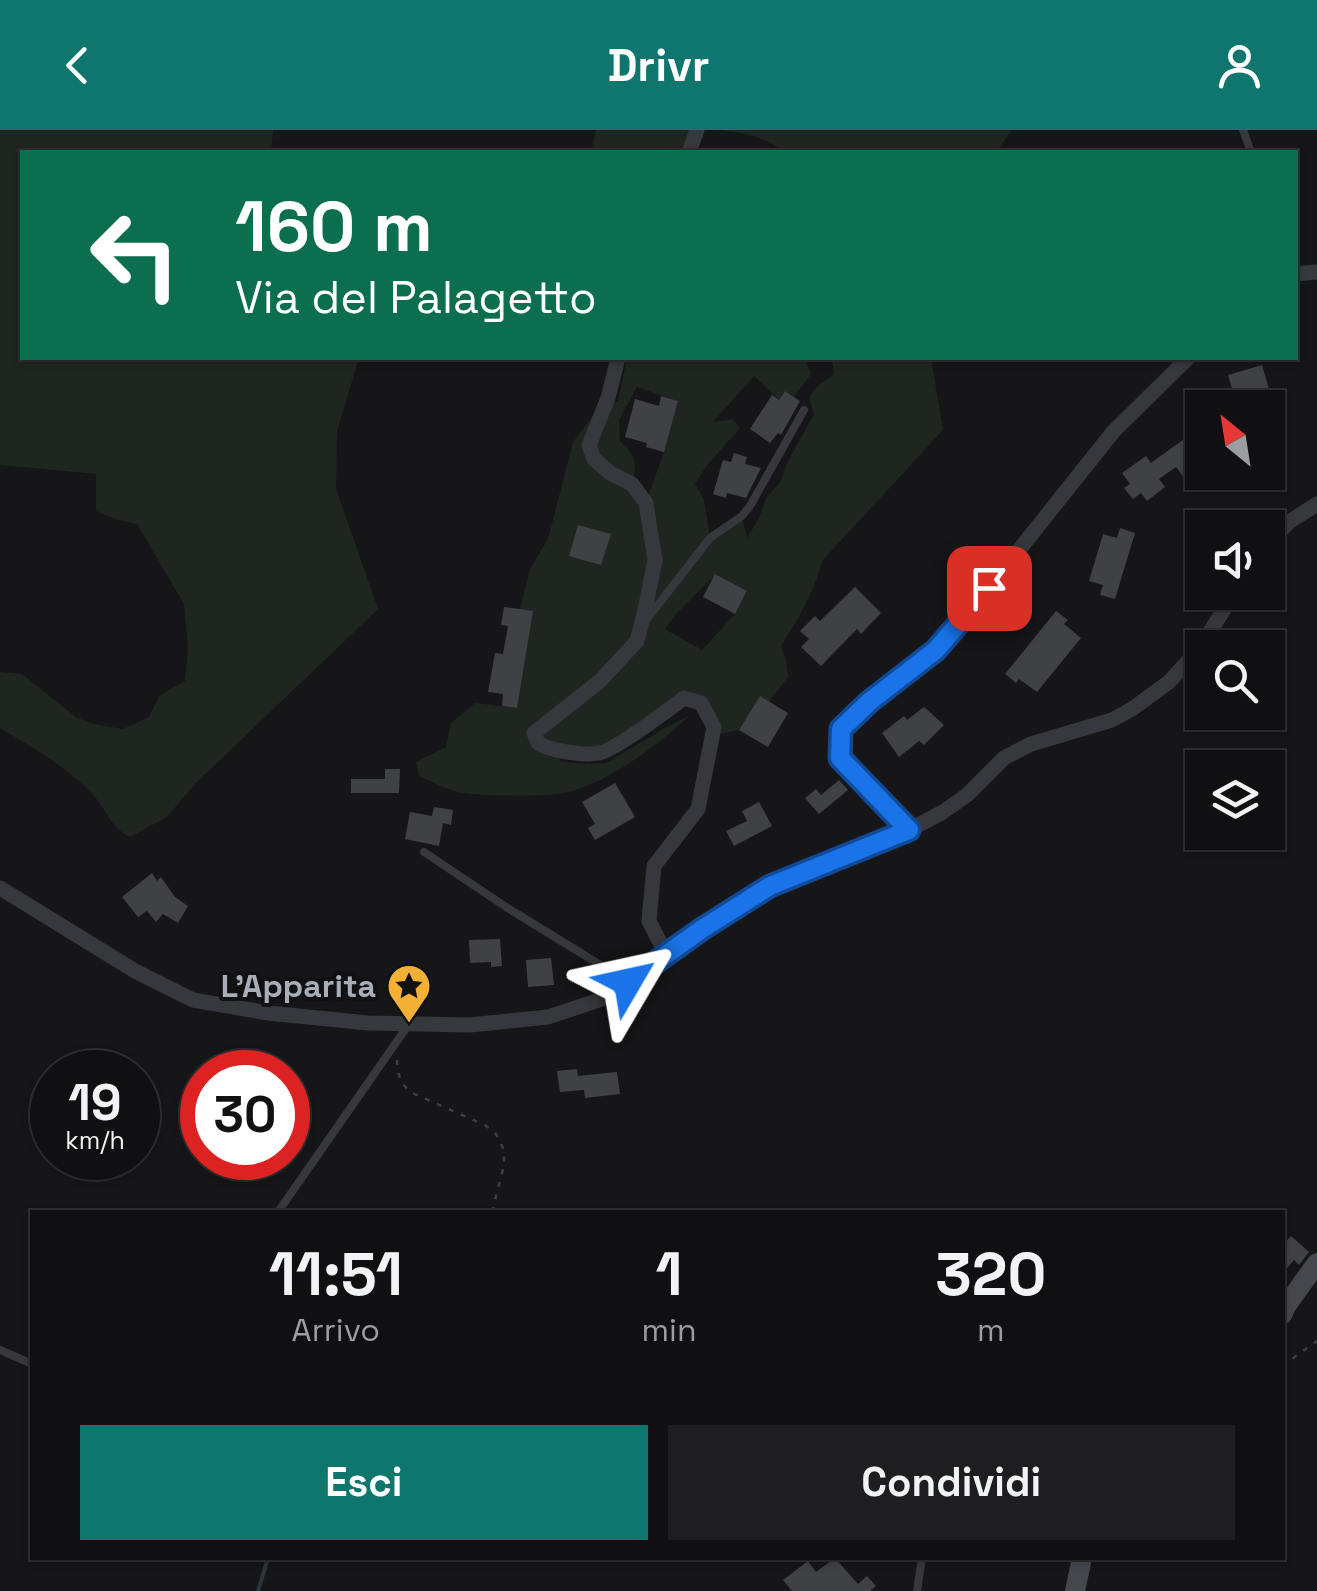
<!DOCTYPE html>
<html lang="it">
<head>
<meta charset="utf-8">
<style>
	body { margin:0; font-family:"Space Grotesk",sans-serif; background:#1e1e20; color:#f1f3f6; height:100vh; display:flex; flex-direction:column; font-size:38px; white-space:nowrap }
	* { box-sizing:border-box; margin:0 }
	p { font-size:32px; color:#9c9d9f }
	.icon { flex:none; width:55px; height:55px; fill:none; stroke:currentColor; stroke-width:2; stroke-linecap:round; stroke-linejoin:round }
	.map { position:relative; flex:1; overflow:hidden }
	.drawer { position:absolute; left:30px; top:1080px; width:1255px; height:350px; display:flex; flex-direction:column; background:#101012; border-radius:0px; box-shadow:0 2px 8px #0004,0 0 0 2px #303032 }
	.drawer>* { flex:none }
	.guide { position:absolute; left:20px; top:20px; width:1278px; height:210px; border-radius:0px; box-shadow:0 2px 8px #0004,0 0 0 2px #303032; background:#0b6e4f; color:#fff; overflow:hidden }
	.needle { width:65px; rotate:330deg }
	.buttons { position:absolute; left:1185px; top:260px; display:grid; gap:20px }
	.buttons a { display:grid; place-items:center; width:100px; height:100px; border-radius:0px; background:#101012; box-shadow:0 2px 8px #0004,0 0 0 2px #303032; font-size:50px }
	.speed { position:absolute; left:30px; top:920px; display:flex; gap:20px; font-size:50px; font-weight:700; text-align:center }
	.speed>* { display:grid; place-content:center; width:130px; height:130px; border-radius:50%; background:#101012; box-shadow:0 2px 8px #0004,0 0 0 2px #303032; line-height:1 }
	.speed small { font-size:25px; font-weight:400 }
	.speed .limit { border:15px solid #d22; background:#fff; color:#111 }
	.pin { position:absolute; display:grid; place-items:center; width:85px; height:85px; color:#fff; margin:-42px; border-radius:20px; box-shadow:0 5px 15px #0006 }
	.me { position:absolute; width:110px; margin:-55px; rotate:54deg; stroke-linejoin:round; filter:drop-shadow(0 0 8px #0008) }
	.turn { display:flex; align-items:center; gap:35px; height:210px; padding:0 50px; font-size:45px }
	.turn .icon { width:130px; height:130px; stroke-width:2.5 }
	.turn b { display:block; font-size:70px; line-height:85px }
	.eta { display:flex; justify-content:space-evenly; align-items:center; height:170px; text-align:center }
	.eta b { font-size:60px; font-weight:700; line-height:70px }
	.button { display:flex; gap:20px; margin-top:auto; padding:20px 50px }
	.button a { flex:1; height:115px; border-radius:0px; background:#0f766e; color:#fff; font-size:40px; font-weight:700; line-height:115px; text-align:center }
	.button a+a { background:#1e1e20; color:#f1f3f6 }
	header { display:flex; justify-content:space-between; align-items:center; height:130px; padding:0 50px; background:#0f766e; color:#fff; font-size:45px; font-weight:700 }
	.map>svg:first-child { display:block }
	.green { fill:#1e261f; fill-rule:evenodd }
	.lines { fill:none; stroke-linecap:round; stroke-linejoin:round }
	.stream { stroke:#2c353c; stroke-width:4 }
	.building { fill:#404145 }
	.path { stroke:#3d3f44; stroke-width:2.5; stroke-dasharray:5 8; stroke-linecap:butt }
	.service { stroke:#37383d; stroke-width:8 }
	.minor { stroke:#37383d; stroke-width:15 }
	.secondary { stroke:#45474d; stroke-width:20 }
	.route-casing { stroke:#114b97; stroke-width:25 }
	.route { stroke:#1a73e8; stroke-width:18 }
	.labels { text-anchor:middle; stroke-width:8; stroke-linejoin:round; paint-order:stroke }
	.poi-label { font-size:32px; font-weight:bold; fill:#a8adb8; stroke:#111113; text-anchor:end }
</style>
</head>
<body>
<header><svg class="icon" aria-label="back" viewBox="0 0 24 24"><path d="M15 5l-7 7 7 7"/></svg>Drivr<svg class="icon" aria-label="person" viewBox="0 0 24 24"><circle cx="12" cy="8" r="4"/><path d="M4 21q1-7 8-7t8 7"/></svg></header>
<div class="map">
<svg width="1317" height="1461" viewBox="0 0 1317 1461">
	<rect width="100%" height="100%" fill="#161618"/>
	<path class="green" d="M0,0H273L271,22H22V228H359L337,301L336,359L378,479L195,654L167,687L130,707C112,699 107,681 95,667C69,638 33,618 0,598V542L22,544L76,587L93,594L123,599L149,587L160,565L185,551L188,518L184,474L137,394L118,390L96,381V344L0,335Z
		M596,0H697L689,22H591Z
		M720,0H1012L996,22H784C765,6 745,3 720,0Z
		M627,228H804L811,244L794,267L785,261L779,270L754,246L713,292L733,289L740,298L707,335L695,354L704,370L710,407L742,386L747,408L759,388L766,368L781,351L787,333L814,284L809,267L819,255L834,244L832,228H931L943,300L822,431C814,463 798,489 781,516L786,530L788,547L769,572L760,567L739,600L712,606L701,574L684,568L601,623L550,621L561,631L579,634L606,633L665,598L689,586C658,615 613,649 572,661C550,668 486,666 463,663C448,661 433,652 419,646L416,632L446,617L451,593L475,573L517,578L520,479L530,439L548,409L573,312L596,282L618,271ZM637,257L678,271L664,322L646,372L632,354C637,332 637,327 620,311L619,290ZM716,444L747,462L735,484L702,520L665,499L675,485Z"/>
	<g class="lines">
		<path class="stream" d="M258,1461L268,1428"/>
	</g>
	<path class="building" d="M1262,235L1271,266L1229,278L1225,265L1233,262L1228,245Z
		M785,261L800,271L781,305L778,303L770,313L750,299L772,265L779,270Z
		M661,266L678,271L664,322L646,317L647,313L625,307L635,269L659,276Z
		M1187,307L1193,315L1196,312L1202,321L1197,326L1202,333V342L1188,353L1176,337L1159,349L1165,357L1147,371L1141,363L1133,369L1124,358L1130,354L1122,343L1146,326L1151,333Z
		M734,323L747,327L745,334L761,338L746,368L727,363L726,368L713,364L723,330L731,332Z
		M578,395L611,404L601,435L569,426Z
		M1120,398L1135,403L1115,469L1100,465L1103,455L1089,451L1103,404L1117,408Z
		M715,444L747,461L735,484L703,467Z
		M855,457L881,483L861,504L857,499L821,536L801,517L809,509L800,501L815,486L820,491Z
		M504,477L533,481L517,578L502,576L503,564L488,562L495,523L503,524L508,496L501,495Z
		M1056,481L1068,490L1064,494L1081,508L1037,562L1019,549L1016,553L1005,544Z
		M760,566L788,583L768,617L739,600Z
		M924,577L944,595L924,615L919,611L899,627L882,603L904,586L907,590Z
		M385,639H400L399,663H351V649H385Z
		M839,650L848,660L819,684L805,668L816,659L821,665Z
		M615,653L635,687L595,710L588,698L595,694L582,672Z
		M759,672L772,696L734,716L726,701L747,691L742,681Z
		M434,677L453,680L451,695L443,693L439,716L405,709L410,682L432,686Z
		M152,743L157,751L161,747L175,767L188,776L178,793L163,784L156,792L147,781L138,787L122,767Z
		M500,809L502,836L491,837V832L470,833L469,810Z
		M551,828L554,855L528,857L526,830Z
		M577,939L578,946L617,942L620,964L585,968L584,960L560,962L557,941Z
		M1291,1106L1309,1122L1299,1135L1294,1130L1282,1144V1116Z
		M835,1428L858,1454L867,1446L876,1456L870,1461H792L783,1450L808,1431L816,1442Z"/>
	<g class="lines">
		<path class="path" d="M397,930C397,944 401,953 410,962L485,995L496,1004L504,1020V1035L492,1082
			M1282,1236L1317,1211"/>
		<path class="service" d="M1243,0L1251,22
			M647,489L710,408L742,386L750,376L804,280
			M424,722L506,777L628,852
			M278,1082L409,894
			M0,1220L32,1234
			M917,1461L922,1428"/>
		<path class="minor" d="M689,22L697,0
			M1295,144L1317,142
			M618,228L608,268L589,315L594,329L610,343L632,354L646,373L655,430L645,480L637,511L600,551L534,603L538,613C550,621 584,626 599,623C616,620 668,580 684,568L701,573L714,597L698,679L654,736L649,791L666,824
			M1268,414L1289,392L1317,374
			M909,700L841,629V599L869,572L936,520L964,489L1113,302L1188,228
			M0,758L135,841L193,870L268,883L368,893L470,895L548,887L602,869L702,799L770,756L909,700L943,682L967,665L1004,628L1031,614L1112,590L1132,579L1169,552L1199,519L1235,462"/>
		<path class="secondary" d="M1282,1185L1286,1176L1317,1133
			M1075,1461L1082,1428"/>
	</g>
	<g class="lines">
		<defs>
			<path id="route" d="M628,852L702,799L770,756L909,700L840,628L841,599L869,572L936,520L989,458"/>
		</defs>
		<use href="#route" class="route-casing"/>
		<use href="#route" class="route"/>
	</g>
	<defs>
		<symbol id="sight-pin" viewBox="-11 -11 22 30"><path d="M0 17L-7.5 6A9.5 9.5 0 1 1 7.5 6Z" fill="#f2b134" stroke="#111113"/><path d="M0-6L1.8-2.2L6-1.7L2.9 1.2L3.7 5.4L0 3.3L-3.7 5.4L-2.9 1.2L-6-1.7L-1.8-2.2Z" fill="#111"/></symbol>
	</defs>
	<g fill-rule="evenodd">
		<use href="#sight-pin" x="384" y="831" width="50" height="68"/>
	</g>
	<g class="labels">
		<g class="poi-label">
			<text x="376" y="867">L'Apparita</text>
		</g>
	</g>
</svg>
<div class="buttons">
<a><svg class="needle" viewBox="-14 -14 28 28"><path d="M0-13l5 13h-10z" fill="#e53935"/><path d="M0 13l5-13h-10z" fill="#9c9d9f"/></svg></a>
<a><svg class="icon" aria-label="sound" viewBox="0 0 24 24"><path d="M4 9h4l5-4v14l-5-4H4zM17 9q2 3 0 6"/></svg></a>
<a><svg class="icon" aria-label="search" viewBox="0 0 24 24"><circle cx="10" cy="10" r="6"/><path d="M15 15l6 6"/></svg></a>
<a><svg class="icon" aria-label="layers" viewBox="0 0 24 24"><path d="M12 4l9 5-9 5-9-5zM3 14l9 5 9-5"/></svg></a>
</div>
<div class="speed"><div>19<small>km/h</small></div><div class="limit">30</div></div>
<div class="pin" style="left:989px;top:458px;background:#d93025"><svg class="icon" aria-label="arrive" viewBox="0 0 24 24"><path d="M6 21V4h12l-3 4 3 4H6"/></svg></div>
<svg class="me" style="left:628px;top:852px" viewBox="-20 -20 40 40"><path d="M0-17L14 15 0 8-14 15z" fill="#1a73e8" stroke="#fff" stroke-width="4"/></svg>
<div class="guide">
<div class="turn"><svg class="icon" aria-label="left" viewBox="0 0 24 24"><path d="M17 20v-9H6M10 6l-5 5 5 5"/></svg><div><b>160 m</b>Via del Palagetto</div></div>
</div>
<section class="drawer">
<div class="eta">
<div><b>11:51</b><p>Arrivo</p></div>
<div><b>1</b><p>min</p></div>
<div><b>320</b><p>m</p></div>
</div>
<div class="button"><a>Esci</a><a>Condividi</a></div>
</section>
</div>
</body>
</html>
